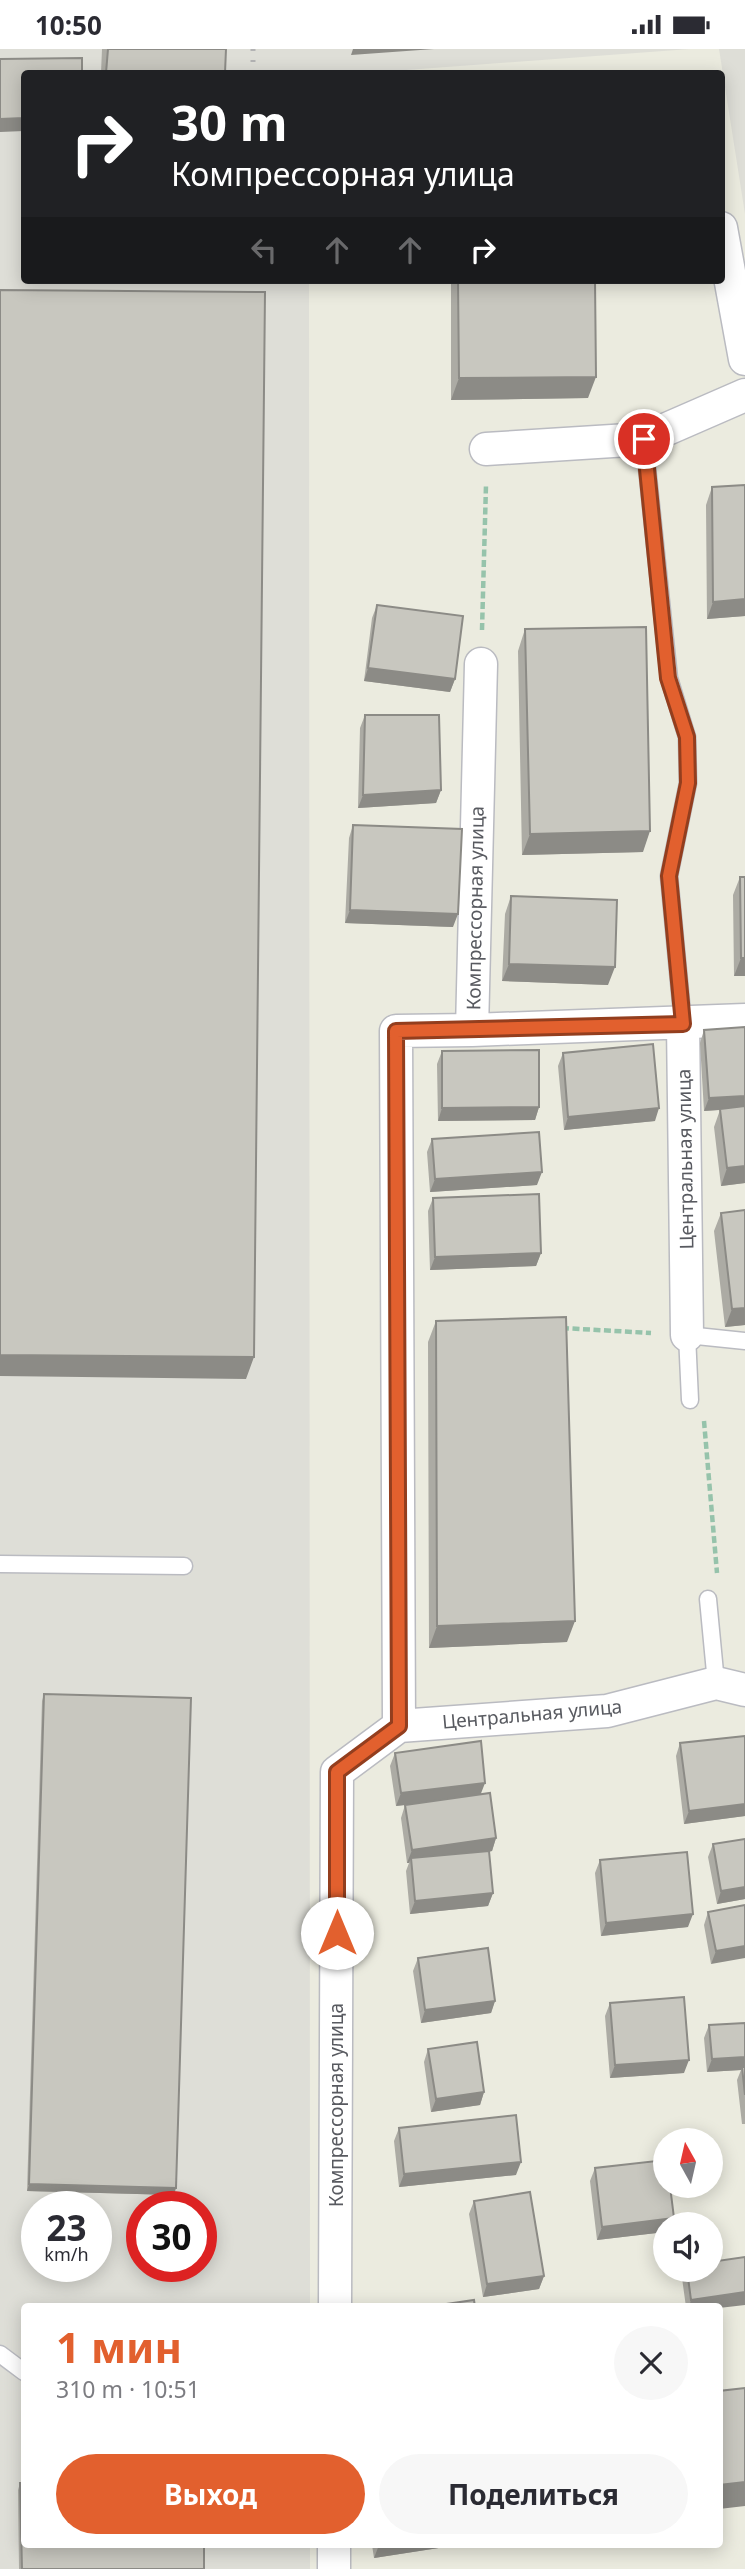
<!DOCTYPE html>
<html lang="ru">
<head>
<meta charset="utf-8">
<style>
	body { margin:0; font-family:"Noto Sans",sans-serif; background:#f7f7f7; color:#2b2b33; height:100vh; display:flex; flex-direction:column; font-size:26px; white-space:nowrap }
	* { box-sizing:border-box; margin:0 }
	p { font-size:23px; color:#7c7c81 }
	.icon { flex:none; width:38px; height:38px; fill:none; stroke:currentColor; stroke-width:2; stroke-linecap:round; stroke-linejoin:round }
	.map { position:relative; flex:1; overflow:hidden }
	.drawer { position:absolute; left:21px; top:2254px; width:702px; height:245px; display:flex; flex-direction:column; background:#fff; border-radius:7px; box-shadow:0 4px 18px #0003 }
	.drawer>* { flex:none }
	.top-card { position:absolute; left:21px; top:21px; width:704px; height:214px; border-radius:7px; box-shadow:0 4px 18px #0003; background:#202124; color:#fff; overflow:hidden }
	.needle { width:46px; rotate:352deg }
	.controls { position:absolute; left:653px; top:2079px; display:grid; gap:14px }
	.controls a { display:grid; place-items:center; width:70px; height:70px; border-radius:50%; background:#fff; box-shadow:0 4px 18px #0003; font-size:35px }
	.speed { position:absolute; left:21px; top:2142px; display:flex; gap:14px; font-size:35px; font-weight:700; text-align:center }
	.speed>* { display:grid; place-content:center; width:91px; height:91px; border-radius:50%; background:#fff; box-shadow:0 4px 18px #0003; line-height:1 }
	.speed small { font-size:18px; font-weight:400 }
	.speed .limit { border:10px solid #d22; background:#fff; color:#111 }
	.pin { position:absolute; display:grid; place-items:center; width:60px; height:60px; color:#fff; margin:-30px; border:4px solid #fff; border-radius:50%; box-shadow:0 2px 7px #0007 }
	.me { position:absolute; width:77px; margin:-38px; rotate:0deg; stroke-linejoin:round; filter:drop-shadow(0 0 5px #0008) }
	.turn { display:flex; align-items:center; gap:24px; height:147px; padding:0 35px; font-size:32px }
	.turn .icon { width:91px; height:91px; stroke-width:2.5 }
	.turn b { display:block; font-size:49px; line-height:60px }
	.lanes { display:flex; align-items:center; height:66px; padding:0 35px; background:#0003; justify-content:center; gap:35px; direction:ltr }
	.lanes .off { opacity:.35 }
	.round { display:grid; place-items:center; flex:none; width:74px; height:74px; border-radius:37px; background:#f7f7f7 }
	.overview { display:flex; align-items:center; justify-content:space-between; height:119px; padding:0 35px }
	h1 { font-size:42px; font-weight:700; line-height:52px; color:#e2602e }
	.primary-button { display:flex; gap:14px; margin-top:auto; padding:14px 35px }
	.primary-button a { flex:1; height:80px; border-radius:42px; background:#e2602e; color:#fff; font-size:28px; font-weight:700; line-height:80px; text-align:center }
	.primary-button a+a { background:#f7f7f7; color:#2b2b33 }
	.status { display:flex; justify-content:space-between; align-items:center; height:49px; padding:0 35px; background:#fff; direction:ltr }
	.status svg { height:19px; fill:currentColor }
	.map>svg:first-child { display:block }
	.industrial { fill:#deded7; fill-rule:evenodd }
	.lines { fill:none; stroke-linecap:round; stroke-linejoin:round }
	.lane-casing { stroke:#babbc1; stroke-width:19 }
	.street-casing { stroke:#babbc1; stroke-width:35 }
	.path { stroke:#96c3ab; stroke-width:4.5; stroke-dasharray:7 3.5; stroke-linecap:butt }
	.lane { stroke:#fff; stroke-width:16 }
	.street { stroke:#fff; stroke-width:32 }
	.rail { stroke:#b3b3b4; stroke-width:5; stroke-dasharray:2 9; stroke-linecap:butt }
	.wall { fill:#acaba4 }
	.shaded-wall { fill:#8c8b86 }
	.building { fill:#c8c7bf; stroke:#8c8b86; stroke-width:2 }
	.route-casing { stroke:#933e1e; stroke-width:18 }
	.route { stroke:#e2602e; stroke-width:12 }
	.labels { text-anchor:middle; stroke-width:5; stroke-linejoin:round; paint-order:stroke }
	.street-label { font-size:19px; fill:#585a60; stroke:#fff }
</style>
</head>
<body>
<div class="status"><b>10:50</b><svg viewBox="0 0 49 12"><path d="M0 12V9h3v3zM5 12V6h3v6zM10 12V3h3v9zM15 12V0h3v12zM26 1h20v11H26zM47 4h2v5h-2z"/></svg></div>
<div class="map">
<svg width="745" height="2520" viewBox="0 0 745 2520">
	<rect width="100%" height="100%" fill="#ebebdf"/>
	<path class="industrial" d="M0,0H690L366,24H24V231H309L310,2257L24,2258V2496H310V2520H0ZM37,2158H96V2217H37ZM142,2158H201V2217H142Z
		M719,0H745V165Z"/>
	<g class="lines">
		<defs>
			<path id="lane" d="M644,390L669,629L687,688L688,734L669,827L683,975
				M690,1351L687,1286L745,1292
				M0,1515L184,1517
				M708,1550L716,1634
				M0,2305L24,2323"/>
			<path id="street" d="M721,179L745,310
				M486,400L644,390L745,346
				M683,975L687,1286
				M472,981L745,971
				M399,1677L607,1662L716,1634L745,1641
				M335,2258L337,1723L399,1677L396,982L472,981L481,615
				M334,2520V2496"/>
		</defs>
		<use href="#lane" class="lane-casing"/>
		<use href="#street" class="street-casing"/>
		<path class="path" d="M482,581L486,436
			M562,1279L651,1284
			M704,1372L717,1524"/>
		<use href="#lane" class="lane"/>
		<use href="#street" class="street"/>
		<path class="rail" d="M253,0V24"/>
	</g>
	<path class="wall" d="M102,0H226L225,24H101Z
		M451,231H595L588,349L451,351Z
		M712,438L745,567L707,570L706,456Z
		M377,556L455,630L450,643L364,632L372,569Z
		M525,580L643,803L522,806L518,602Z
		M365,666L441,741L436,754L358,759L360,679Z
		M353,776L453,878L345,874L349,789Z
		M740,828H745V927H734L733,846Z
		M511,847L608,936L502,932L505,865Z
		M704,981L745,1134L721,1137L714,1078L720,1061L704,1062L700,994Z
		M442,1002L539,1058L535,1071L438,1072L437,1015Z
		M563,1004L655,1072L564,1081L558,1017Z
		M432,1090L537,1136L430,1143L427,1103Z
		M433,1149L541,1204L536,1217L430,1221L428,1162Z
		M721,1164L745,1276L725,1278L714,1182Z
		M436,1272L567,1593L429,1599L428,1293Z
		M44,1645L174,2146L27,2142L42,1652Z
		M745,1687V1767L684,1775L676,1707L680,1694Z
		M395,1704L481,1745L496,1789L492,1802L489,1803L493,1844L488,1857L410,1865L406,1822L409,1814H407L401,1769L405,1756L396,1757L390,1717Z
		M745,1790V1850L717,1855L708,1808L713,1795Z
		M600,1811L688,1878L601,1887L595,1824Z
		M745,1856L711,1915L704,1876L708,1863Z
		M418,1909L495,1952L491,1964L421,1974L413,1922Z
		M610,1954L684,2024L610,2029L605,1967Z
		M745,1974V2075H742L737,2031L741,2021L707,2023L704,1989L709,1976Z
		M428,2000L484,2043L480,2056L431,2063L424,2013Z
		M399,2079L516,2126L399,2138L394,2092Z
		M595,2119L674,2169L672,2175H665V2183L597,2191L590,2132Z
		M474,2152L544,2227L539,2240L483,2248L469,2165Z
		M685,2221H710L719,2258H686L682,2229Z
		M20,2434L204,2520H19L18,2441Z
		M372,2496H458L374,2509Z"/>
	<path class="shaded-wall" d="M353,0H434L351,6Z
		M24,69V82L0,83V70Z
		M596,328L588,349L451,351L459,329Z
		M745,550V567L707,570L713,553Z
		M368,619L455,630L450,643L364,632Z
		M441,741L436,754L358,759L363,746Z
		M650,782L643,803L522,806L530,785Z
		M350,861L458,865L453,878L345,874Z
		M741,909H745V927H734Z
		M509,915L615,918L608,936L502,932Z
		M745,1047V1059L704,1062L709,1049Z
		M539,1058L535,1071L438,1072L442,1059Z
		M659,1059L655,1072L564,1081L568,1068Z
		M745,1117V1134L721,1137L727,1119Z
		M542,1123L537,1136L430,1143L435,1130Z
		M541,1204L536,1217L430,1221L435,1208Z
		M745,1259V1276L725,1278L732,1260Z
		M0,1306L254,1308L246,1330L0,1327Z
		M575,1572L567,1593L429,1599L437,1577Z
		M485,1734L480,1747L396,1757L401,1744Z
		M745,1755V1767L684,1775L689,1762Z
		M496,1789L492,1802L411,1814V1809L409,1814H407L412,1801Z
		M745,1838V1850L717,1855L721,1842Z
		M493,1844L488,1857L410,1865L415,1852Z
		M693,1865L688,1878L601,1887L606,1874Z
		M745,1897V1909L711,1915L716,1902Z
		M495,1952L491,1964L421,1974L425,1961Z
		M745,2008V2021L742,2018L741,2021L707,2023L712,2010Z
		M689,2011L684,2024L610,2029L615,2016Z
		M484,2043L480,2056L431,2063L436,2050Z
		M521,2113L516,2126L399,2138L404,2125Z
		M29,2135L176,2139L174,2146L27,2142Z
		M674,2169L672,2175H665V2183L597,2191L602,2178Z
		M544,2227L539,2240L483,2248L487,2235Z
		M745,2243V2256L719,2259V2258H689L691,2251Z
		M745,2433V2457L719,2460V2436Z
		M379,2496H458L374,2509Z"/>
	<path class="building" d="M108,0H226L225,24H106Z
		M82,9V24H24V69L0,70V10Z
		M458,231H595L596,328L459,329Z
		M0,241L265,243L254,1308L0,1306Z
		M745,436V550L713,553L712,438Z
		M377,556L463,567L455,630L368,619Z
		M646,578L650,782L530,785L525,580Z
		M365,666H439L441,741L363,746Z
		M353,776L462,780L458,865L350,861Z
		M740,828H745V909H741Z
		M511,847L617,851L615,918L509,915Z
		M745,978V1047L709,1049L704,981Z
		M653,995L659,1059L568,1068L563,1004Z
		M539,1001V1058L442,1059V1002Z
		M745,1057V1117L727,1119L720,1060Z
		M539,1083L542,1123L435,1130L432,1090Z
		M539,1145L541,1204L435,1208L433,1149Z
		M745,1161V1259L732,1260L721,1164Z
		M566,1268L575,1572L437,1577L436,1272Z
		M44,1645L191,1649L176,2139L29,2135Z
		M745,1687V1755L689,1762L680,1694Z
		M481,1692L485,1734L401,1744L395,1704Z
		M490,1744L496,1789L412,1801L405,1756Z
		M745,1790V1838L721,1842L713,1795Z
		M489,1802L493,1844L415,1852L411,1809Z
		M687,1803L693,1865L606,1874L600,1811Z
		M745,1856V1897L716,1902L708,1863Z
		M488,1899L495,1952L425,1961L418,1909Z
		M684,1948L689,2011L615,2016L610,1954Z
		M745,1974V2008L712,2010L709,1976Z
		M477,1993L484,2043L436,2050L428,2000Z
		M742,2018H745V2046Z
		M516,2066L521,2113L404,2125L399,2079Z
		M665,2111V2137H670L674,2169L602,2178L595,2119Z
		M530,2143L544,2227L487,2235L474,2152Z
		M745,2208V2243L691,2251L687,2221H710V2213Z
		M474,2251L475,2258H426Z
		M745,2339V2433L719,2436V2342Z
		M20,2434H24V2496H204V2520H22Z"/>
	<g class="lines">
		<defs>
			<path id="route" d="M337,1884V1723L399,1677L396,982L683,975L669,827L688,734L687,688L668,629L644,390"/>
		</defs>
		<use href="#route" class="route-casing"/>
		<use href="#route" class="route"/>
	</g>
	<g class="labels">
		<g class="street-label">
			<text transform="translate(475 859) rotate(-89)" y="7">Компрессорная улица</text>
			<text transform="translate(685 1110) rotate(-91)" y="7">Центральная улица</text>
			<text transform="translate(532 1665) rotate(-5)" y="7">Центральная улица</text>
			<text transform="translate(336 2056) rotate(-90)" y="7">Компрессорная улица</text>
		</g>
	</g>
</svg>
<div class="controls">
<a><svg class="needle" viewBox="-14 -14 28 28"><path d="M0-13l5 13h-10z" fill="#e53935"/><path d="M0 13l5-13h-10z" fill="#7c7c81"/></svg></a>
<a><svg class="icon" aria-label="sound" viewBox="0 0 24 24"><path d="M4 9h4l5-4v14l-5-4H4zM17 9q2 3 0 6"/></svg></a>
</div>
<div class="speed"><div>23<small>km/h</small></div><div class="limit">30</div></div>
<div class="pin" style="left:644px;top:390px;background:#d93025"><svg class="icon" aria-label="arrive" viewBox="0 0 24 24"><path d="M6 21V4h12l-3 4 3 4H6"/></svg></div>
<svg class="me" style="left:337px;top:1884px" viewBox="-20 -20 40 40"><circle r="19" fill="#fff"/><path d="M0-13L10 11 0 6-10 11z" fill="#e2602e"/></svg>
<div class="top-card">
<div class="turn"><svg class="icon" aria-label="right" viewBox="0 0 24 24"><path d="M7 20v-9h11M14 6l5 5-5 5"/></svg><div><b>30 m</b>Компрессорная улица</div></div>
<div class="lanes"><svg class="icon off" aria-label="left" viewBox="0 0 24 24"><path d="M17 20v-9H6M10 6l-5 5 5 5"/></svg><svg class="icon off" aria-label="ahead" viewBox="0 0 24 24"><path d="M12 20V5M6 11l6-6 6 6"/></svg><svg class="icon off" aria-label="ahead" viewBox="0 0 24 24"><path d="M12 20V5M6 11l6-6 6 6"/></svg><svg class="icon" aria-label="right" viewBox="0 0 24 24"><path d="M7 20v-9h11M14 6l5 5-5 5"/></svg></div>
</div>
<section class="drawer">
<div class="overview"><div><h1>1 мин</h1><p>310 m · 10:51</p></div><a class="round"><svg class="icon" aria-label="close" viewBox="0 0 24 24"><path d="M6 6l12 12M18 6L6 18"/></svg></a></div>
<div class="primary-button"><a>Выход</a><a>Поделиться</a></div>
</section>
</div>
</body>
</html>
